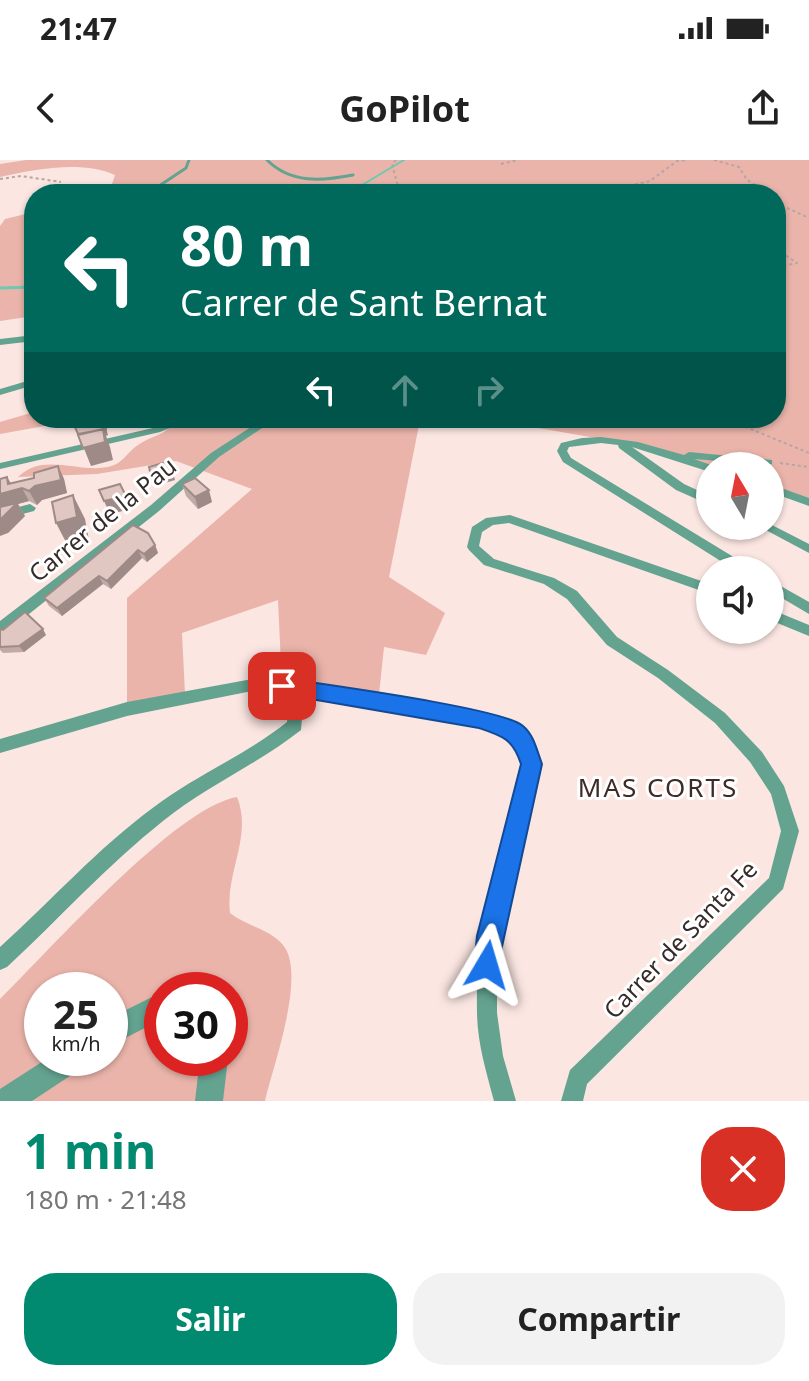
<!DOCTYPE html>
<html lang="es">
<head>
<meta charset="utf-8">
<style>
	body { margin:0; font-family:"Noto Sans",sans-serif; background:#f2f2f2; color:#222; height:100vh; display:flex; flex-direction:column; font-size:30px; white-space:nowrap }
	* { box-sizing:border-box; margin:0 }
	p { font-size:26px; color:#767676 }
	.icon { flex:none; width:44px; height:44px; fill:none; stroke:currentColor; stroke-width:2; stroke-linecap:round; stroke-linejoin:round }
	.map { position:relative; height:941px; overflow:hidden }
	.drawer { display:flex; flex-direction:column; background:#fff; flex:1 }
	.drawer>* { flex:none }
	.banner { position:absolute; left:24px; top:24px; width:762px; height:244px; border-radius:32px; box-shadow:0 2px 6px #0004; background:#00695c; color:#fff; overflow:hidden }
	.needle { width:52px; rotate:350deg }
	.controls { position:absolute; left:696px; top:292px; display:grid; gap:16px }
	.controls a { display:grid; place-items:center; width:88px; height:88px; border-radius:50%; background:#fff; box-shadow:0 2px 6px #0004; font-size:40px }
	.speed { position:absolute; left:24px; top:812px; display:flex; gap:16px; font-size:40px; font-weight:700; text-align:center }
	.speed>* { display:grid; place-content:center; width:104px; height:104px; border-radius:50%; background:#fff; box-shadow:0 2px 6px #0004; line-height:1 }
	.speed small { font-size:20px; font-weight:400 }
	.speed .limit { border:12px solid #d22; background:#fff; color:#111 }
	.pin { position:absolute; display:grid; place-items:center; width:68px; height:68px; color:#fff; margin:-34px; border-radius:16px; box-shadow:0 4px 12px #0006 }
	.me { position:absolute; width:88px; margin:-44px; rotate:7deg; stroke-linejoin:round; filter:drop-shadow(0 0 6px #0008) }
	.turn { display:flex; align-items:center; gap:28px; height:168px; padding:0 24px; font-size:36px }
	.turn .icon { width:104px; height:104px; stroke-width:2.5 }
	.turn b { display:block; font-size:56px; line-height:68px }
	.lanes { display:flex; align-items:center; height:76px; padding:0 24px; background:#0003; justify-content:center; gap:40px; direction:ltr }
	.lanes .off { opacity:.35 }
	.round { display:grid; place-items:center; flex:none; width:84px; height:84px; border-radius:32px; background:#f2f2f2 }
	.headline { display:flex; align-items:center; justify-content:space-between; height:136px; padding:0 24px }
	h1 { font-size:48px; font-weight:700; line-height:60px; color:#018a6f }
	.primary-button { display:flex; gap:16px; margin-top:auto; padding:16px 24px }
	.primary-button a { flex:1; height:92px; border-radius:32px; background:#018a6f; color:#fff; font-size:32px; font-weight:700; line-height:92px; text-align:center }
	.primary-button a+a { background:#f2f2f2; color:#222 }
	.status { display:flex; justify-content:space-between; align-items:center; height:56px; padding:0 40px; background:#fff; direction:ltr }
	.status svg { height:22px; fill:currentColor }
	header { display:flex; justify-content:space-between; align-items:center; height:104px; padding:0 24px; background:#fff; font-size:36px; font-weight:700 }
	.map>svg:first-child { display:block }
	.green { fill:#eab4aa; fill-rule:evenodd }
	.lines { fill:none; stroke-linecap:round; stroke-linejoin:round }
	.stream-far1 { stroke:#6dcab0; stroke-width:2 }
	.stream { stroke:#6dcab0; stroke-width:3 }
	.path { stroke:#b6a5a2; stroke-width:2; stroke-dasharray:3 3; stroke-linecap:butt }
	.service { stroke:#64a390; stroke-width:3 }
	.minor { fill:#64a390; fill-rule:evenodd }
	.tertiary { fill:#64a390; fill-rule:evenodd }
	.wall { fill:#c2aba7 }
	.shaded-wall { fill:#9e8b88 }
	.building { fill:#e1c7c2; stroke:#9e8b88; stroke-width:2 }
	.route { fill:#1a73e8; stroke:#114b97; stroke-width:2 }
	.labels { text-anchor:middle; stroke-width:6; stroke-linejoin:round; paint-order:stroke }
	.street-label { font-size:24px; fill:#352b29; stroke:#fff }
	.neighbourhood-label { font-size:26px; letter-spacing:2px; fill:#3e2a27; stroke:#fff }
</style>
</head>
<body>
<div class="status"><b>21:47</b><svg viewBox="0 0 49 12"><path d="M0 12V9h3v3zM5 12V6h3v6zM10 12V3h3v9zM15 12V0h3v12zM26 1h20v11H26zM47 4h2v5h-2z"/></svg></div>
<header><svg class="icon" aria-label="back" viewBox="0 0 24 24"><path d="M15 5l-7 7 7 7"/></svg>GoPilot<svg class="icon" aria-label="share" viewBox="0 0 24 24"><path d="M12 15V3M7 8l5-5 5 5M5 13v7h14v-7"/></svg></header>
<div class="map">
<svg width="809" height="941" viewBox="0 0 809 941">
	<rect width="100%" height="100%" fill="#fbe6e2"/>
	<path class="green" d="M26,0H809V342L770,328V306H710L619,282L481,258H776V34H94L112,24L115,15C83,0 34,9 0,17V4Z
		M34,52V156L0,161V66L5,59Z
		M34,252V258H89L0,274V262Z
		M178,258H468L419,265L389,417L445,453L426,495L384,487L378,544L282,526L278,440L182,473L185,534L127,549V438L252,329L176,301L97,314L18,317C43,292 78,313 108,307C123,304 126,293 138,285C156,273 163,278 178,258Z
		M237,637C253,676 225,713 230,753C246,766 270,769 283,785C307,814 273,906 265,941H0V839C49,791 176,647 237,637ZM42,830H110V898H42ZM162,830H230V898H162Z"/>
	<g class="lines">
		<path class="stream-far1" d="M347,34L404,0"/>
		<path class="stream" d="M0,128L34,127"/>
		<path class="path" d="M396,0L392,4L399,30L408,34
			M714,0L739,7L747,20L770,34
			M501,4L518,0
			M0,19L21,16L61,22
			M594,34L650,21L677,1L687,0
			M776,43L809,58
			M776,89L797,103L783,106L784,114L776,117
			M738,258L741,265L809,293
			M780,303L809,307"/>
		<path class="service" d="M267,0C291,24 322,21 353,15
			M150,32L186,8L189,0"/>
		<path class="minor" d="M34,175V181L0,185V179Z
			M34,219V225L0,235V229Z
			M179,258H194L160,272L0,309V303L153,268Z
			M265,258H277L219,297L159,351L5,473L0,474V461L151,345L211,293Z
			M601,277L638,282L684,295L689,292L772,300V304L768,305L694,299L714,306H710V312L632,287L684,324L710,336V345L676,330L619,288L618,285L601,283L569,287L567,291L571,298L750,407L751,410H735L563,302L557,291L561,283L582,278Z
			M770,324L809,338V346L770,332Z
			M30,344L36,348L34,351L0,360V352Z
			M510,355L710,424V434L509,363L493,365L482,372L479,386L494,399L554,418L577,431L617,477L668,510L725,553L762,592L784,626L799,671L783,729L587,924L583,941H561L570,910L769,718L781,671L771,634L750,602L715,563L658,518L607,485L567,439L544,424L484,405L469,390L467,387L472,367L486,358Z
			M770,364L809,384V393L758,366H770Z
			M770,420L809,442V454L770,431Z
			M770,449L809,465V476L770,460Z
			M247,520H282L479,553L520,565L531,580L539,604L510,730L497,812V853L503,896L516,941H494C486,911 477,882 477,851C475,767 504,685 523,604L518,588L509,575L479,567L304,536L301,570C258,604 206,626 163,661C107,705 59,759 7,807L0,810V787C51,741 98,688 154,647C196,615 246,595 287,562L289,540L279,532H247L127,556L0,593V579L127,542Z"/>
		<path class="tertiary" d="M162,832V859L110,886V858Z
			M48,898H86L82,908L32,941H0V929Z
			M200,898H228L223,941H195Z"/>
	</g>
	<path class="wall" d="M58,306L64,319L67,333L42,340L37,345L29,341L18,344L25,356L8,373L11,323L34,318Z
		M182,324L212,342L198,349L186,336Z
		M133,365L155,385L158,393L147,402L142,398L111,429L103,424L62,456L49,446L44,438Z
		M0,469L46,475L24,492L3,493L0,490Z"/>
	<path class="shaded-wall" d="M104,261L108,275L106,276L110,287L113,300L91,306L81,281Z
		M170,301L175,320L154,326L152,320Z
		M58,306L64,319L67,333L42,340L37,345L29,331Z
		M7,317L15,330L22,328L29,341L18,344L25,356L8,373L0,376V334L8,324Z
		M209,330L212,342L198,349L195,337Z
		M73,335L85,359L89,380L68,386L56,363Z
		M126,336L131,349L110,354L104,341Z
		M155,385L158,393L147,402L144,394Z
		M138,390L142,398L111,429L107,421Z
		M99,416L103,424L62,456L57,448Z
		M43,469L46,475L24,492L19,486Z"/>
	<path class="building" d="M90,259L91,263L104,261L106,269L78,274L73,263Z
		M103,269L105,282L83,288L78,275Z
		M170,301L173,314L152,320L149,307Z
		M58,306L61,320L35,326L29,331L22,328L0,334V319L7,317L8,324L34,318V313Z
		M195,318L209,330L195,337L182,324Z
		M120,324L126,336L104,341L99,330Z
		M73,335L77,357L56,363L52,342Z
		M17,343L0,360V347Z
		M133,365L148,373L155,385L144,394L138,390L107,421L99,416L57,448L44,438Z
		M25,452L43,469L19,486L0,487V469L3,470Z"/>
	<path class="route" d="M282,518C320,524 503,548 523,566C534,575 537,591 542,604L496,814L487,818L478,814L474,805L477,776L521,604C513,579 503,576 479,568L282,534L272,526Z"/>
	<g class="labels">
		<g class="street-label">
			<text transform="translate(103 360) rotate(-39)" y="8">Carrer de la Pau</text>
			<text transform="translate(681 780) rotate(-46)" y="8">Carrer de Santa Fe</text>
		</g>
		<g class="neighbourhood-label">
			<text x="658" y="637">MAS CORTS</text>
		</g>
	</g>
</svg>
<div class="controls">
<a><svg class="needle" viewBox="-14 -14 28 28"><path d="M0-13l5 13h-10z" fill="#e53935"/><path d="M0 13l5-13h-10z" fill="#767676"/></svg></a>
<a><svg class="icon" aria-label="sound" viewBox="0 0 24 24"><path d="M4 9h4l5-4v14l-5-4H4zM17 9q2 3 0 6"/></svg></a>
</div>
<div class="speed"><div>25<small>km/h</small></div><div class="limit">30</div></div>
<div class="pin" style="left:282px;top:526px;background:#d93025"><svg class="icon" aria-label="arrive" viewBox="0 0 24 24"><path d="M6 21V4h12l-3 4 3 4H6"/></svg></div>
<svg class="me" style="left:487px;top:805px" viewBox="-20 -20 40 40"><path d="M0-17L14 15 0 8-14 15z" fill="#1a73e8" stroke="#fff" stroke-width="4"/></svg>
<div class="banner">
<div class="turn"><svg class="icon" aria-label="left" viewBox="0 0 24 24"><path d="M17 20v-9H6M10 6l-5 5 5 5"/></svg><div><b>80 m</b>Carrer de Sant Bernat</div></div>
<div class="lanes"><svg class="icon" aria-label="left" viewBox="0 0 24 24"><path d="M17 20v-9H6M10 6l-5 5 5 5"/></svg><svg class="icon off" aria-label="ahead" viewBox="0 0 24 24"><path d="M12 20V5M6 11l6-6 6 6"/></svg><svg class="icon off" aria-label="right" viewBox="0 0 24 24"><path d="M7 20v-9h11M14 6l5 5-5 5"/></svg></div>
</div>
</div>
<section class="drawer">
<div class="headline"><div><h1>1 min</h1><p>180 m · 21:48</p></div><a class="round" style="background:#d93025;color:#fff"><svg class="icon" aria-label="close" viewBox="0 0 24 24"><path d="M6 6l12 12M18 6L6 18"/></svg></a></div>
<div class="primary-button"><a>Salir</a><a>Compartir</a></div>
</section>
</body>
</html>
